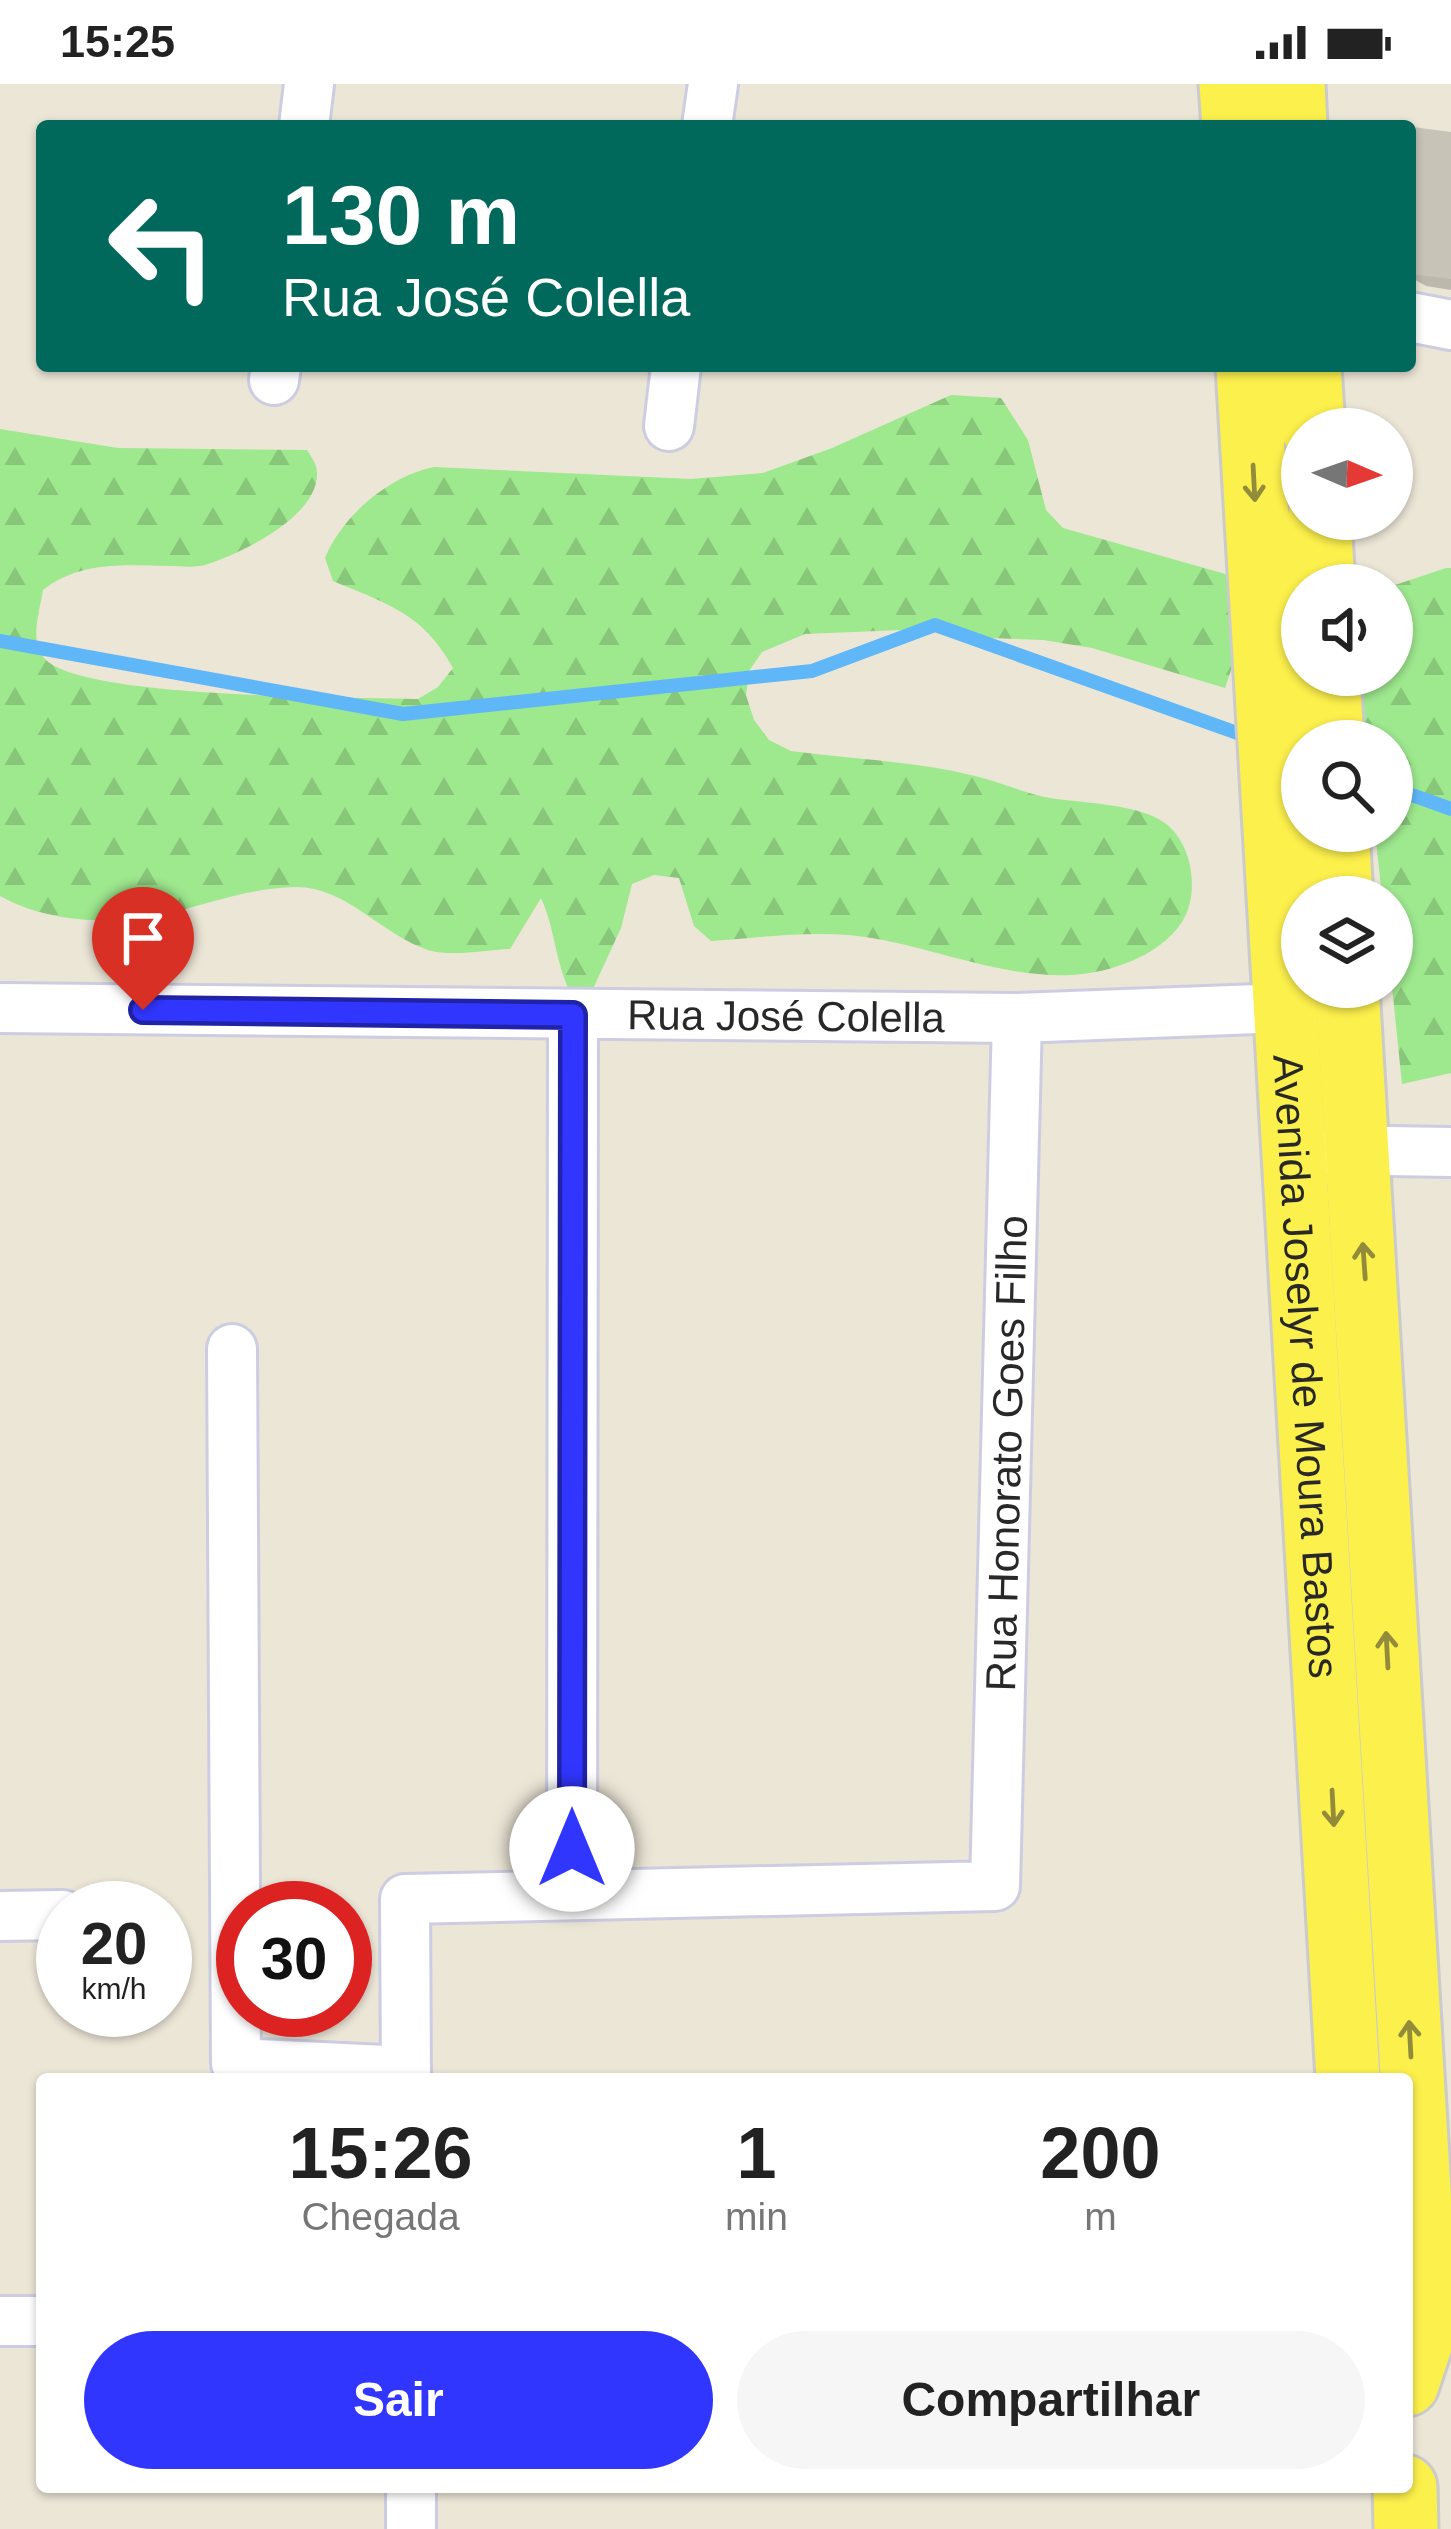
<!DOCTYPE html>
<html lang="pt">
<head>
<meta charset="utf-8">
<style>
	body { margin:0; font-family:Arial,sans-serif; background:#f6f6f6; color:#222; height:100vh; display:flex; flex-direction:column; font-size:45px; white-space:nowrap }
	* { box-sizing:border-box; margin:0 }
	p { font-size:39px; color:#767676 }
	.icon { flex:none; width:66px; height:66px; fill:none; stroke:currentColor; stroke-width:2; stroke-linecap:round; stroke-linejoin:round }
	.map { position:relative; flex:1; overflow:hidden }
	.details { position:absolute; left:36px; top:1989px; width:1377px; height:420px; display:flex; flex-direction:column; background:#fff; border-radius:12px; box-shadow:0 3px 9px #0004 }
	.details>* { flex:none }
	.top-card { position:absolute; left:36px; top:36px; width:1380px; height:252px; border-radius:12px; box-shadow:0 3px 9px #0004; background:#00695c; color:#fff; overflow:hidden }
	.needle { width:78px; rotate:92deg }
	.buttons { position:absolute; left:1281px; top:324px; display:grid; gap:24px }
	.buttons a { display:grid; place-items:center; width:132px; height:132px; border-radius:50%; background:#fff; box-shadow:0 3px 9px #0004; font-size:60px }
	.speed { position:absolute; left:36px; top:1797px; display:flex; gap:24px; font-size:60px; font-weight:700; text-align:center }
	.speed>* { display:grid; place-content:center; width:156px; height:156px; border-radius:50%; background:#fff; box-shadow:0 3px 9px #0004; line-height:1 }
	.speed small { font-size:30px; font-weight:400 }
	.speed .limit { border:18px solid #d22; background:#fff; color:#111 }
	.pin { position:absolute; display:grid; place-items:center; width:102px; height:102px; color:#fff; margin:-123px -51px; border-radius:50% 50% 50% 0; rotate:-45deg; box-shadow:0 0 12px #0007 }
	.pin .icon { rotate:45deg }
	.me { position:absolute; width:132px; margin:-66px; rotate:0deg; stroke-linejoin:round; filter:drop-shadow(0 0 9px #0008) }
	.turn { display:flex; align-items:center; gap:42px; height:252px; padding:0 48px; font-size:54px }
	.turn .icon { width:156px; height:156px; stroke-width:2.5 }
	.turn b { display:block; font-size:84px; line-height:102px }
	.eta { display:flex; justify-content:space-evenly; align-items:center; height:204px; text-align:center }
	.eta b { font-size:72px; font-weight:600; line-height:84px }
	.button { display:flex; gap:24px; margin-top:auto; padding:24px 48px }
	.button a { flex:1; height:138px; border-radius:72px; background:#3136ff; color:#fff; font-size:48px; font-weight:600; line-height:138px; text-align:center }
	.button a+a { background:#f6f6f6; color:#222 }
	.status { display:flex; justify-content:space-between; align-items:center; height:84px; padding:0 60px; background:#fff; direction:ltr }
	.status svg { height:33px; fill:currentColor }
	.map>svg:first-child { display:block }
	.forest { fill:url(#forest-firs) }
	.shadow { fill:#0003 }
	.lines { fill:none; stroke-linecap:round; stroke-linejoin:round }
	.stream { stroke:#60b7f8; stroke-width:14 }
	.building { fill:#c7c3b7 }
	.minor-casing { stroke:#cdcde2; stroke-width:54 }
	.major-casing { stroke:#cbcbcb; stroke-width:69 }
	.minor { stroke:#fff; stroke-width:48 }
	.major { stroke:#fcf04c; stroke-width:63 }
	.oneway { stroke:#928c3a }
	.route-casing { stroke:#2023a6; stroke-width:30 }
	.route { stroke:#3136ff; stroke-width:21 }
	.labels { text-anchor:middle; stroke-width:10; stroke-linejoin:round; paint-order:stroke }
	.street-label { font-size:42px; fill:#282828; stroke:#fff }
</style>
</head>
<body>
<div class="status"><b>15:25</b><svg viewBox="0 0 49 12"><path d="M0 12V9h3v3zM5 12V6h3v6zM10 12V3h3v9zM15 12V0h3v12zM26 1h20v11H26zM47 4h2v5h-2z"/></svg></div>
<div class="map">
<svg width="1451" height="2445" viewBox="0 0 1451 2445">
	<defs>
		<pattern id="forest-firs" width="22" height="20" patternUnits="userSpaceOnUse" patternTransform="scale(3)"><rect width="22" height="20" fill="#9ee88e"/><path d="M5 1l3.5 6h-7zM16 11l3.5 6h-7z" fill="#88c77a"/></pattern>
	</defs>
	<rect width="100%" height="100%" fill="#ece6d7"/>
	<path class="forest" d="M951,311L1001,314L1028,356L1046,426L1063,444L1236,493L1239,563L1225,604L1092,564L1043,556L961,553L926,545L805,550L762,568L749,587L746,611L754,636L769,656L791,667C850,675 913,677 971,691C998,697 1023,709 1050,714C1081,719 1140,720 1165,739C1193,760 1200,810 1182,838C1160,872 1110,889 1071,891C1008,894 944,868 883,856C826,844 768,853 711,857L694,842L679,794L654,791L632,800L621,844L592,907L570,908C555,877 555,844 541,814L510,865C485,866 452,873 428,866C382,851 347,803 296,803C251,804 213,818 170,829C116,842 48,839 0,812V345L118,364L307,366C312,374 318,382 317,391C316,434 240,470 205,481C194,484 180,482 168,482C123,481 80,477 43,506C40,527 28,559 46,576C87,615 352,613 418,615L438,603L453,584C423,529 387,520 333,497L325,474C342,432 389,392 434,383L691,395L763,389L832,364Z
		M1446,484H1451V989L1402,1000L1392,903V813H1382L1375,747H1392V657H1363L1353,591H1392V502Z"/>
	<path class="shadow" d="M1416,47L1451,51V206L1426,202L1410,193V91Z"/>
	<g class="lines">
		<path class="stream" d="M0,557L403,630L812,587L935,541L1254,655
			M1392,704L1451,725"/>
	</g>
	<path class="building" d="M1413,43L1451,48V195L1410,190Z"/>
	<g class="lines">
		<defs>
			<g id="minor">
				<path d="M304,42L309,0"/>
				<path d="M707,42L713,0"/>
				<path d="M1410,233L1451,241"/>
				<path d="M274,296L276,282"/>
				<path d="M669,342L676,282"/>
				<path id="s1" d="M0,924L1017,934L1286,924"/>
				<path d="M1322,1066L1451,1068"/>
				<path d="M232,1265L236,1979L406,1987"/>
				<path d="M572,1811L573,931"/>
				<path d="M0,1832L63,1831"/>
				<path id="s2" d="M406,1995L405,1815L995,1802L1017,934"/>
				<path d="M0,2237H42"/>
				<path d="M411,2445V2403"/>
			</g>
			<g id="major">
				<path d="M1231,0L1234,42"/>
				<path d="M1293,0L1295,42"/>
				<path id="s3" d="M1248,282L1348,1995"/>
				<path d="M1309,282L1313,345"/>
				<path d="M1319,435L1323,501"/>
				<path d="M1328,591L1332,657"/>
				<path d="M1337,747L1341,813"/>
				<path d="M1347,903L1427,2240L1407,2300"/>
				<path d="M1405,2403L1406,2445"/>
			</g>
		</defs>
		<use href="#minor" class="minor-casing"/>
		<use href="#major" class="major-casing"/>
		<use href="#minor" class="minor"/>
		<use href="#major" class="major"/>
	</g>
	<defs><path id="oneway-shaft" d="M-6 0H5M1.5-3L5.5 0L1.5 3" fill="none" stroke-width="1.6" stroke-linecap="round" stroke-linejoin="round" transform="scale(3)"/></defs>
	<g class="oneway">
		<use href="#oneway-shaft" transform="translate(1254 399) rotate(87)"/>
		<use href="#oneway-shaft" transform="translate(1364 1177) rotate(-94)"/>
		<use href="#oneway-shaft" transform="translate(1387 1566) rotate(-93)"/>
		<use href="#oneway-shaft" transform="translate(1333 1724) rotate(87)"/>
		<use href="#oneway-shaft" transform="translate(1410 1955) rotate(-93)"/>
	</g>
	<g class="lines">
		<defs>
			<path id="route" d="M143,926L573,931L572,1765"/>
		</defs>
		<use href="#route" class="route-casing"/>
		<use href="#route" class="route"/>
	</g>
	<g class="labels">
		<g class="street-label">
			<text dy="15" stroke="none"><textPath href="#s1" startOffset="786">Rua José Colella</textPath></text>
			<text dy="15" stroke="none"><textPath href="#s3" startOffset="1002">Avenida Joselyr de Moura Bastos</textPath></text>
			<text dy="15" stroke="none"><textPath href="#s2" startOffset="1203">Rua Honorato Goes Filho</textPath></text>
		</g>
	</g>
</svg>
<div class="buttons">
<a><svg class="needle" viewBox="-14 -14 28 28"><path d="M0-13l5 13h-10z" fill="#e53935"/><path d="M0 13l5-13h-10z" fill="#767676"/></svg></a>
<a><svg class="icon" aria-label="sound" viewBox="0 0 24 24"><path d="M4 9h4l5-4v14l-5-4H4zM17 9q2 3 0 6"/></svg></a>
<a><svg class="icon" aria-label="search" viewBox="0 0 24 24"><circle cx="10" cy="10" r="6"/><path d="M15 15l6 6"/></svg></a>
<a><svg class="icon" aria-label="layers" viewBox="0 0 24 24"><path d="M12 4l9 5-9 5-9-5zM3 14l9 5 9-5"/></svg></a>
</div>
<div class="speed"><div>20<small>km/h</small></div><div class="limit">30</div></div>
<div class="pin" style="left:143px;top:926px;background:#d93025"><svg class="icon" aria-label="arrive" viewBox="0 0 24 24"><path d="M6 21V4h12l-3 4 3 4H6"/></svg></div>
<svg class="me" style="left:572px;top:1765px" viewBox="-20 -20 40 40"><circle r="19" fill="#fff"/><path d="M0-13L10 11 0 6-10 11z" fill="#3136ff"/></svg>
<div class="top-card">
<div class="turn"><svg class="icon" aria-label="left" viewBox="0 0 24 24"><path d="M17 20v-9H6M10 6l-5 5 5 5"/></svg><div><b>130 m</b>Rua José Colella</div></div>
</div>
<section class="details">
<div class="eta">
<div><b>15:26</b><p>Chegada</p></div>
<div><b>1</b><p>min</p></div>
<div><b>200</b><p>m</p></div>
</div>
<div class="button"><a>Sair</a><a>Compartilhar</a></div>
</section>
</div>
</body>
</html>
